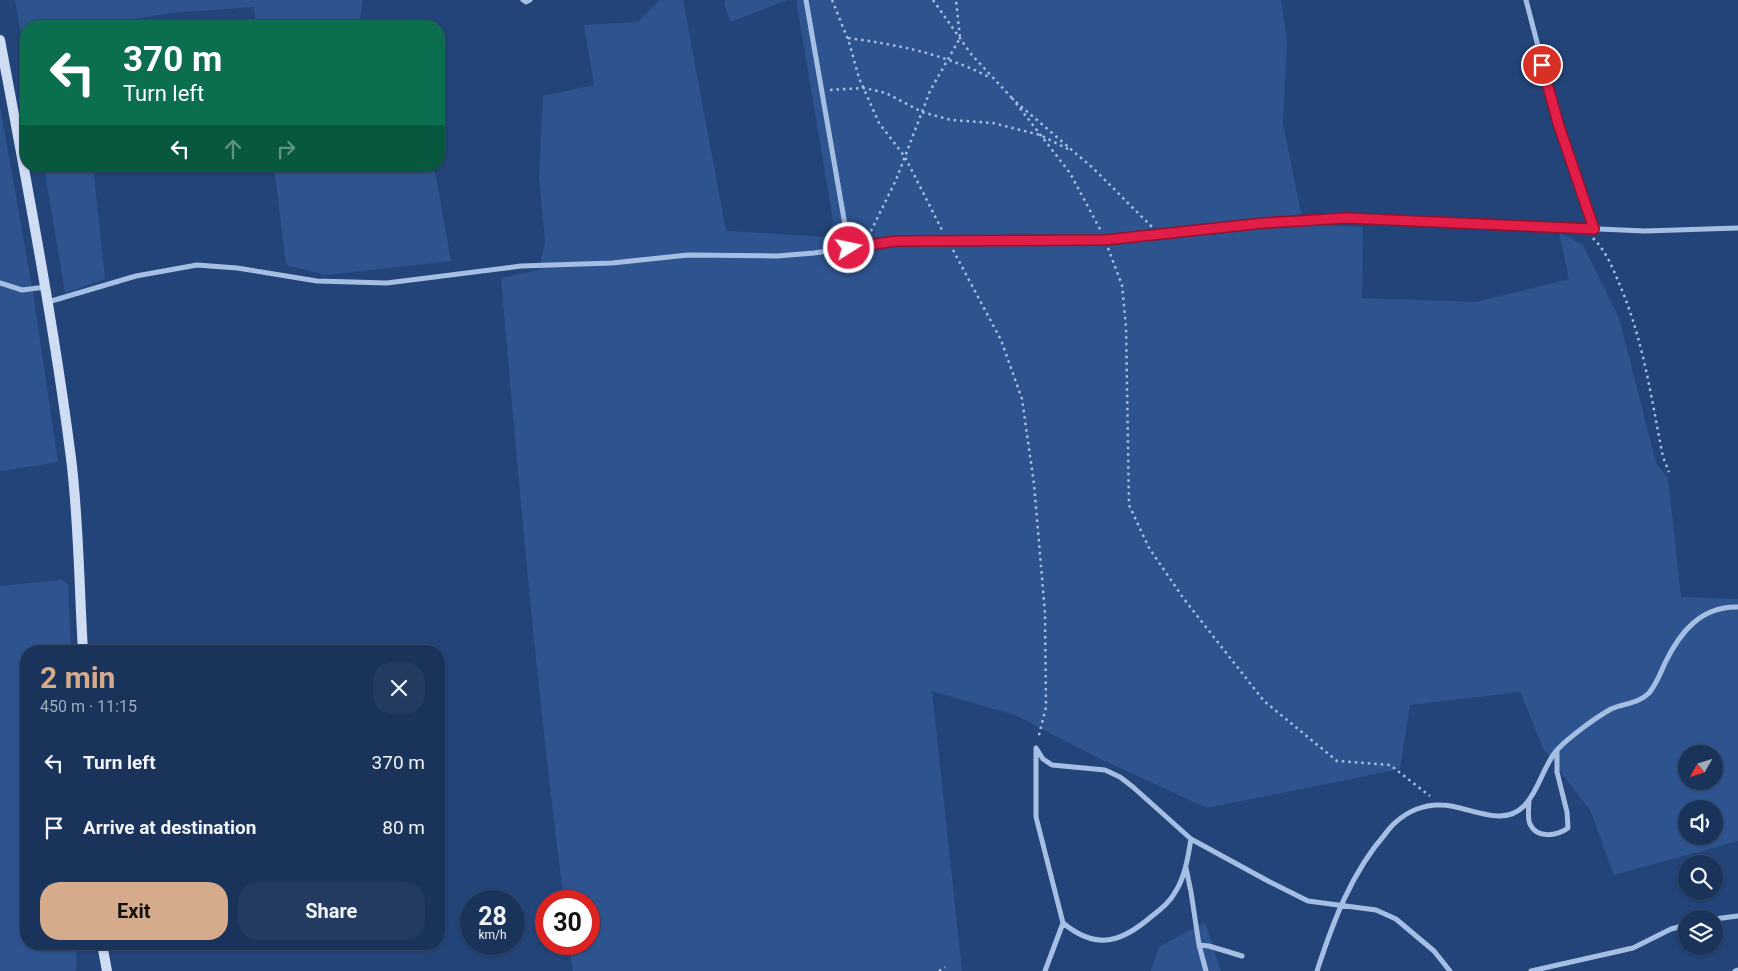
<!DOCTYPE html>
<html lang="en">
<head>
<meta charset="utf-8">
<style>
	body { margin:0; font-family:Roboto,sans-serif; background:#233b60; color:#f1f3f6; height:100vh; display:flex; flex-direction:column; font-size:19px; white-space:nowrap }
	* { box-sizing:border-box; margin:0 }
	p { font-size:16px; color:#9faabb }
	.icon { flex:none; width:28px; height:28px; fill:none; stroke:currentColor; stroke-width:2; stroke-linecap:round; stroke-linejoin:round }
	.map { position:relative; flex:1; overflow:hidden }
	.details { position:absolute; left:20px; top:645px; width:425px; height:305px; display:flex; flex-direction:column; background:#1a335a; border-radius:20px; box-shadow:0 1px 4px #0004,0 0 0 1px #384e70 }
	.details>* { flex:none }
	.hud { position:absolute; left:20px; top:20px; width:425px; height:152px; border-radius:20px; box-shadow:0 1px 4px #0004,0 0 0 1px #384e70; background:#0b6e4f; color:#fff; overflow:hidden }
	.needle { width:32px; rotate:231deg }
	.controls { position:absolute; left:1678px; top:745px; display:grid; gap:10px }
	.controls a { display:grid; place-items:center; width:45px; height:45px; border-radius:50%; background:#1a335a; box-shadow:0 1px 4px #0004,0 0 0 1px #384e70; font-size:25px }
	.speed { position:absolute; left:460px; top:890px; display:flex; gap:10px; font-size:25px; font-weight:700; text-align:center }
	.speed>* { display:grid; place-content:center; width:65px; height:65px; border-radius:50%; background:#1a335a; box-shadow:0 1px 4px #0004,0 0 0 1px #384e70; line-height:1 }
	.speed small { font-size:12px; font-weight:400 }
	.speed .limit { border:8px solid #d22; background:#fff; color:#111 }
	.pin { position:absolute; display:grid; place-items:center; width:42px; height:42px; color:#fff; margin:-21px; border:2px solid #fff; border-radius:50%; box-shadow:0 1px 5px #0007 }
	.me { position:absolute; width:55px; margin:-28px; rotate:80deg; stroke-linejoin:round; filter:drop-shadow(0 0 4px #0008) }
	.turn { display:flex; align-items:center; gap:18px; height:105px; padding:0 20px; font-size:22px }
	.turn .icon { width:65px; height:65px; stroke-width:2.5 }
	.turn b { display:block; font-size:35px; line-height:42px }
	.lanes { display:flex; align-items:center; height:48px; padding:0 20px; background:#0003; justify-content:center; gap:25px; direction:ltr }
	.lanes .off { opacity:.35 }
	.round { display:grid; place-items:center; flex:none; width:52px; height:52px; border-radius:20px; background:#233b60 }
	.summary { display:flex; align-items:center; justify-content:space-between; height:85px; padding:0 20px }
	h1 { font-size:30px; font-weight:700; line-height:38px; color:#d6ab8b }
	.action { display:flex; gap:10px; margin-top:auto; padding:10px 20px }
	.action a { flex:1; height:58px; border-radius:20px; background:#d6ab8b; color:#111; font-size:20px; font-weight:700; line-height:58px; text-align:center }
	.action a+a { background:#233b60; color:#f1f3f6 }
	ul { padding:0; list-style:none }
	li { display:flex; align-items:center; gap:15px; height:65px; padding:0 20px }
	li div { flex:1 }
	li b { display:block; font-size:19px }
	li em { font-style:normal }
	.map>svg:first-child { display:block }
	.green { fill:#2e5490; fill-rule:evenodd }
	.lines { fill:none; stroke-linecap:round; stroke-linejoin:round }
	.path { stroke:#a5bee4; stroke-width:2.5; stroke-dasharray:2.5 4; stroke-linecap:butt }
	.street { stroke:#a5bee4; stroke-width:5 }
	.secondary { stroke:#cedcf4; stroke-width:10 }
	.route-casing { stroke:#92132f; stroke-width:12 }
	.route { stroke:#e11d48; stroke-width:9 }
</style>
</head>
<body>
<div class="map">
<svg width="1738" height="971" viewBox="0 0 1738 971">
	<rect width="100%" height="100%" fill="#234478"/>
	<path class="green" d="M15,0H363L359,26H256L254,7L170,13L93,26H26V65Z
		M660,0H683L726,231L828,237L833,221L796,0H1281L1287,40L1283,124L1303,224L1363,227L1362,298L1476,302L1569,279L1559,232L1583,245L1619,318L1656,463L1668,478L1681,597L1738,599V841L1614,875L1591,812L1543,748L1520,692L1410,705L1400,769L1207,808L1094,756L1015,715L932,691L962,971H573L569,944H589V901H564C537,694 519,486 501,278L539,270L545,242L539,177L543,96L594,85L584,25L638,22ZM1686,754H1714V781H1686ZM1686,809H1714V836H1686Z
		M725,0H787L731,22L724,4Z
		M0,106L33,293L58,462L0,471Z
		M44,166H93L105,279L65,293Z
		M274,166H434L451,261L326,275L286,265Z
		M61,580L68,584L71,651H26V944H77L76,971H0V586Z
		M1205,922L1221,971H1151L1159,947Z"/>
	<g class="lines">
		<path class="path" d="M832,0L849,42L859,78L879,123L905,157L943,232
			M933,0L971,54L1012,98
			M848,38C900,45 944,54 991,78
			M830,90L864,88L886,93L922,112L951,120L993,123L1040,135L1070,150
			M1012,98L1070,173L1101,231
			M1016,102L1094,169L1152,227
			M868,237L896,180L930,91L960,38L956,0
			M1593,238C1605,250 1612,266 1618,281C1643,337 1651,397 1663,457L1669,472
			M1108,248L1122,285L1126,327L1129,505L1149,548L1184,599L1264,701L1337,761L1390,765L1430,796
			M953,250L1001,340L1022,399L1034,484L1045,613L1046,707L1038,739
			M939,971L945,967"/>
		<path class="street" d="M523,0L526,2L530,0
			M806,0L849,248
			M1526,0L1558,123L1594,229
			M0,283L22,290L46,287
			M48,302L136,276L197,265L237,268L317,281L387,283L521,266L612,263L688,255L777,256L814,253L896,241L1105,240L1264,223L1346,218L1645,231L1738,228
			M1036,748L1043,759L1052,765L1105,770L1120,777L1133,787L1191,839L1268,881L1308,901L1376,910L1396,919L1434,951L1450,971
			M1036,750V817L1063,923C1097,951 1122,942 1152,916C1160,910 1169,903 1174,894C1185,878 1188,857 1191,839
			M1529,800C1529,807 1527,818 1530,824C1537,839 1557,836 1568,828L1567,812L1557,772V751
			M1186,868L1191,892L1199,945L1209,946L1242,956
			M1714,919L1738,916
			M1199,945L1206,971
			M1045,971L1063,923
			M1317,971C1333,922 1351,873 1386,833C1389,829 1392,825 1396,822C1408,811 1425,804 1441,805C1467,805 1502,829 1524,806C1539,791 1543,766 1557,750C1569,737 1595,718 1611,709C1624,703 1638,704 1649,693C1656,685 1661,672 1665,663C1680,632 1701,606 1738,607
			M1531,971L1633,948L1671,929L1686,925
			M1735,971L1738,970"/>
		<path class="secondary" d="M0,40C26,179 53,318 71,458C79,522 79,587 83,651
			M102,944L107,971"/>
	</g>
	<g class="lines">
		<defs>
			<path id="route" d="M849,248L896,241L1105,240L1264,223L1346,218L1594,229L1558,123L1542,65"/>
		</defs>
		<use href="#route" class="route-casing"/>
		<use href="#route" class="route"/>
	</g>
</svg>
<div class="controls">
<a><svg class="needle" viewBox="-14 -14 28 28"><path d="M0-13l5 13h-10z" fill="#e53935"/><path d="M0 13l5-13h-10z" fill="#9faabb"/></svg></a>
<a><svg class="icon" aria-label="sound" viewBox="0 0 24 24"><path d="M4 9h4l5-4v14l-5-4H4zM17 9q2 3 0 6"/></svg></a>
<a><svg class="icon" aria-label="search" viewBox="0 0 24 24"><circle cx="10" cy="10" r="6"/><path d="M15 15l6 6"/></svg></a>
<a><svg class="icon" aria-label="layers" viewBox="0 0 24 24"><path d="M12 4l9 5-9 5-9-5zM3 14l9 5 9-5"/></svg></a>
</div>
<div class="speed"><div>28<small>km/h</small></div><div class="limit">30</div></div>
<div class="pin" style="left:1542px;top:65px;background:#d93025"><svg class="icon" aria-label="arrive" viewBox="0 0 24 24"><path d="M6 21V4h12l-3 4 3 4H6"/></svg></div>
<svg class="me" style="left:849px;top:248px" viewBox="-20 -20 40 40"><circle r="17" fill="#e11d48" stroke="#fff" stroke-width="3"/><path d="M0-11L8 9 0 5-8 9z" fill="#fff"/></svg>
<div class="hud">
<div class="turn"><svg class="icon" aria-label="left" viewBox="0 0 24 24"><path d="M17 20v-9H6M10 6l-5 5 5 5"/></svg><div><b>370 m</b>Turn left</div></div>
<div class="lanes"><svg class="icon" aria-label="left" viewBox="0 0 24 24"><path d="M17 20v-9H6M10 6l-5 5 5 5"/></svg><svg class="icon off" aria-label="ahead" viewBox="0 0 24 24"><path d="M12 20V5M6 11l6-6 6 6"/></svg><svg class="icon off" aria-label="right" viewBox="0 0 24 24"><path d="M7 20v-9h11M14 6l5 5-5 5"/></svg></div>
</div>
<section class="details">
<div class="summary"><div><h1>2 min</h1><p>450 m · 11:15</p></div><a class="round"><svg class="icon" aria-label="close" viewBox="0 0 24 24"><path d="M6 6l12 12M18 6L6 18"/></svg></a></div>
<ul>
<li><svg class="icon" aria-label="left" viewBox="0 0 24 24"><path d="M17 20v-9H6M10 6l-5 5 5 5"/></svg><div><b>Turn left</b></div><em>370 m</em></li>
<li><svg class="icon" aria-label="arrive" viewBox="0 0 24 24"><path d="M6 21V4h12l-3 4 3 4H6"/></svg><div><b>Arrive at destination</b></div><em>80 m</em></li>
</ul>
<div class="action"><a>Exit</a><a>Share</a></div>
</section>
</div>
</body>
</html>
